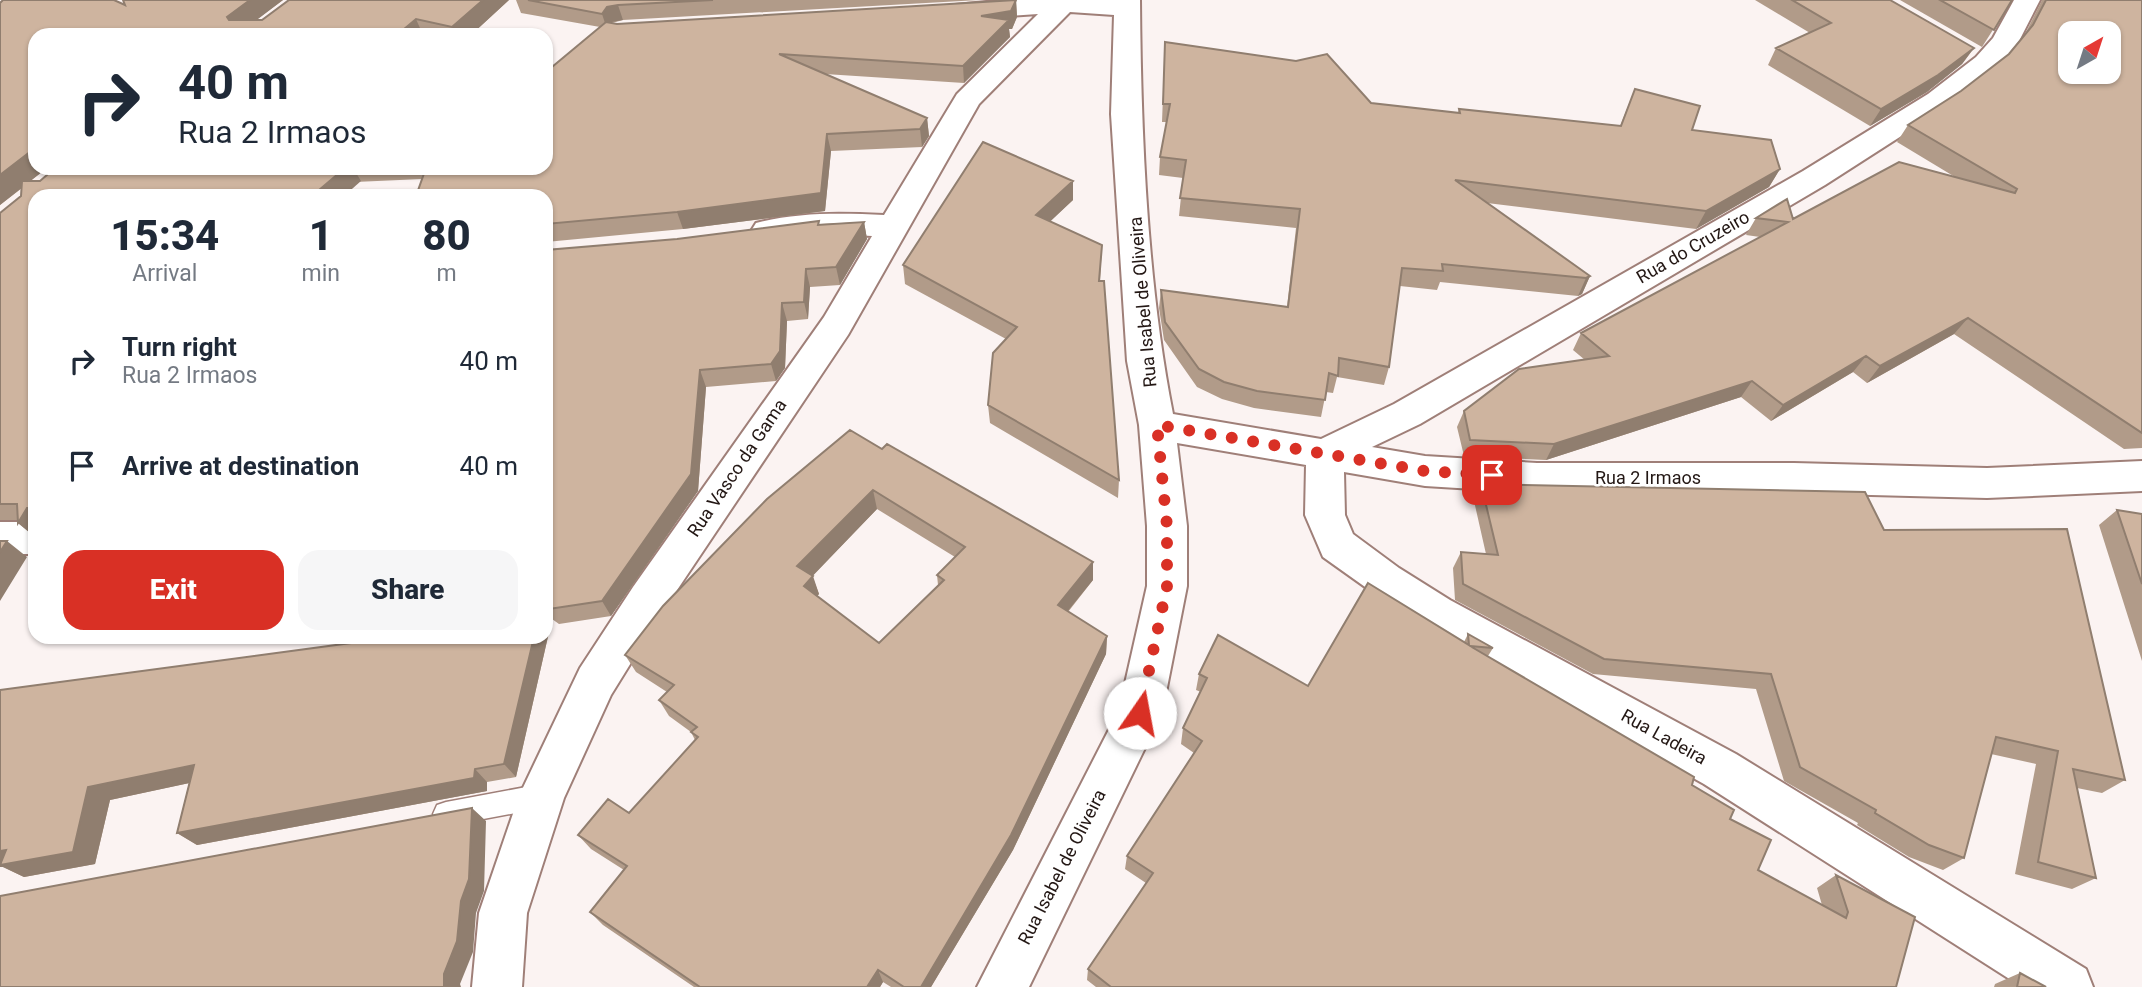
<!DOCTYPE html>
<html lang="en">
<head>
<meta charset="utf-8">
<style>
	body { margin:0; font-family:Roboto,sans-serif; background:#f6f6f7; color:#1f2937; height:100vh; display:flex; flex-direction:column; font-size:26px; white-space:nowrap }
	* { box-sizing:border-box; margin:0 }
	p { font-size:23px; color:#747a83 }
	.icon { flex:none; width:38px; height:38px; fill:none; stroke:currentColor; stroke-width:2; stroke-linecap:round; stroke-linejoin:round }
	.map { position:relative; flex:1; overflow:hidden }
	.drawer { position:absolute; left:28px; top:189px; width:525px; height:455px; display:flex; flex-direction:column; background:#fff; border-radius:21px; box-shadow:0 2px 5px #0004 }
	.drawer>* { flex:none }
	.guide { position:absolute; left:28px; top:28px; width:525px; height:147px; border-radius:21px; box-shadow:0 2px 5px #0004; background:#fff; color:#1f2937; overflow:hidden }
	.needle { width:46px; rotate:39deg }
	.tools { position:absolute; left:2058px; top:21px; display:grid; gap:14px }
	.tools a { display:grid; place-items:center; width:63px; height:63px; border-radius:14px; background:#fff; box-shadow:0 2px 5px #0004; font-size:35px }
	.pin { position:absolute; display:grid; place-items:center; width:60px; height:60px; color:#fff; margin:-30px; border-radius:14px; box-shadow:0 4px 10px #0006 }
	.me { position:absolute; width:77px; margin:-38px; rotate:12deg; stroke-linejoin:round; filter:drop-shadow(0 0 5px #0008) }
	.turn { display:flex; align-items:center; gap:24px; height:147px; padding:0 35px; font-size:32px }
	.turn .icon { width:91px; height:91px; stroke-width:2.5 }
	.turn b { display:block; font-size:49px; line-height:60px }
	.eta { display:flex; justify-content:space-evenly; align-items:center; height:119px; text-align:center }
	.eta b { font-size:42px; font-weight:800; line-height:49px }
	.button { display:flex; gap:14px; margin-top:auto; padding:14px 35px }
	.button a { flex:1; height:80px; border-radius:21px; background:#d93025; color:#fff; font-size:28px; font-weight:800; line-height:80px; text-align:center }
	.button a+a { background:#f6f6f7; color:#1f2937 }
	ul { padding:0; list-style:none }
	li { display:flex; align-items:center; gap:21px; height:105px; padding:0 35px }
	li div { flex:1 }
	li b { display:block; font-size:26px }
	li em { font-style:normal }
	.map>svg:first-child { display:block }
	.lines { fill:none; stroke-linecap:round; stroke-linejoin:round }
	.service-casing { stroke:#9f7f78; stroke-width:3 }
	.minor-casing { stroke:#9f7f78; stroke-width:4 }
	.service { fill:#fff; fill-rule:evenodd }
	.minor { fill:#fff; fill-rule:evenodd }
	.wall { fill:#b19b89; fill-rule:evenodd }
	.shaded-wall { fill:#907e6f }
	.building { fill:#ceb49f; stroke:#907e6f; stroke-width:2; fill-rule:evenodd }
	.route { stroke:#d93025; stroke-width:12; stroke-dasharray:0 21.6 }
	.labels { text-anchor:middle; stroke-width:5; stroke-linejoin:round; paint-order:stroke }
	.street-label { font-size:18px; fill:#231714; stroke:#fff }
</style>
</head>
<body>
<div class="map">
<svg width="2142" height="987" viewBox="0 0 2142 987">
	<rect width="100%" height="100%" fill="#fbf3f2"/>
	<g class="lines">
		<defs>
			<path id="service" d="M542,784L551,788L555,796L551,804L542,808L446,826L437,823L433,814L437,805L446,802Z"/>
			<path id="minor" d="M1007,0H1140C1141,134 1147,282 1173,414L1321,439L1394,404L1803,171L1928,94L1976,57L1993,38L2014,0H2040L2019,41L1996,69L1948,106L1825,185L1420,424L1372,447L1425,456L1537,463H1794L1987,468L2142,461V491L1987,498L1794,493H1537L1425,486L1344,472L1345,515L1353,534L1399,568L1450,600L1736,754L2086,969L2093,987H2022L1704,784L1420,626L1323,557L1305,515L1306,465L1177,443L1187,526V586L1162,713L1029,987H977L1119,710L1147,586V526L1139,425L1127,361L1111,114L1114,15L1070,12L979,104L848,335L663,611L611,695L564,798L527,913L522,987H472L479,913L519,796L580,668L633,587L824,317L872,236L834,234L767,242L756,239L751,231L756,223C797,212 842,213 884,215L957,94L1038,14L964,19L955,17L951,11L955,5Z
				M0,522H35V554H0Z"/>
		</defs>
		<use href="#service" class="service-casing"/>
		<use href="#minor" class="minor-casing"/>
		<use href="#service" class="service"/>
		<use href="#minor" class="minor"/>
	</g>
	<path class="wall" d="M123,0H283L256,20L509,0L471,35H35V168H47L30,181H40L55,168H546L600,27L521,13L516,0H979L623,20L612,23L617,24L1016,0L1017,17L1012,29H1009L1010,37L964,83L825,74L927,118L929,136L922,147L831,151L825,211L683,229L546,242V196L422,179L35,196V537L18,523V520H0V213L21,196L22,188L0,205V3L125,5Z
		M1755,0H1890L1974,48L1962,64L1927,92L1870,126L1768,65L1776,48L1810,33Z
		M1900,0H2012L1982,47Z
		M2042,0H2142V448L2124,449L1954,334L1867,383L1853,372L1771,421L1741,397L1546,460L1464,456L1457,427L1464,411L1585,360L1573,350L1581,333L1760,237L1746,235L1756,218L1793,219L1955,177L1897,142L1908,125L1961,91L2009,54L2024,36Z
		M1165,42L1371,103L1458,113L1459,109L1620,126L1635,89L1692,130L1780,169L1769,187L1696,229L1487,203L1590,276L1582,294L1578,296L1440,282L1437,290L1400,286L1389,367L1384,385L1337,377L1333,393L1326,392L1321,417L1254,408L1222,399L1197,387L1164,340L1159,308L1161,290L1287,307L1296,228L1179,216L1183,178L1159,175L1160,157L1167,122H1162Z
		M1073,181V200L1050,221L1102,245L1100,281L1119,480L1118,498L990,423L988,405L1006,339L905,284L903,265Z
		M819,221V224L864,222L867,239L840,285L810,287L808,319L787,321L785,368L776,381L706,387L698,491L611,616L559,624L552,619L516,777L487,782V791L197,845L177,833L189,783L110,800L95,864L24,877L3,867L0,690L546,637V250L677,239Z
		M850,430L1093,580L1068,612L1107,636L1106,654L1013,850L931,987H891L883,982L880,987H694L603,925L590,912L624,870L591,849L578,835L629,813L695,740L691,732L669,716L659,700L667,692L636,672L625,655ZM877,509L955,557L937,575L938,585L879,643L817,596L819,594L812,576Z
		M1481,484L1884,530L2125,780L2102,793L2077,788L2096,878L2072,889L2015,874L2036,764L1991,754L1964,858L1943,870L1909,857L1857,825L1858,823L1784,781L1756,689L1593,674L1455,600L1453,568L1461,552L1486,554L1474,501Z
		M2117,510L2142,514V661L2099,525Z
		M1468,634L1493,648L1488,656L1692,785L1730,819L1758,870L1822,905L1817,888L1836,875L1896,987H1096L1087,980L1088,969L1146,883L1125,869L1127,856L1194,753L1181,744L1183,728L1201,692L1196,690L1199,674L1308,686L1464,642Z
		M2020,973L2046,987H1994L1995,984Z"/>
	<path class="shaded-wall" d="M250,0H283L237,35L227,17Z
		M483,0H509L471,35H456L452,27Z
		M1016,0L1017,17L1012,29H1009L1010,37L964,83L963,66L981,16Z
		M618,5L623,20L612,22L607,29L602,14L607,7Z
		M416,19L423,35H397Z
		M1974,48L1962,64L1927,92L1870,126L1881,109Z
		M927,118L929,136L922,147L920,129Z
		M827,134L831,151L825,211L683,229L677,212Z
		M35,148V168H47L0,205V175Z
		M345,168H353L361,181L344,196H312Z
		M1780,169L1769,187L1696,229L1706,211Z
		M1073,181V200L1037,234L1036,215Z
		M864,222L867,239L840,285L836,267Z
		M806,269L810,287L808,319L804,302Z
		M1590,276L1582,294L1578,296L1586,278Z
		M782,303L787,321L785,368L776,381L771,364Z
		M1968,318L1954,334L1867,383L1880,366Z
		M1866,356L1853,372L1771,421L1783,405Z
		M700,370L706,387L698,491L611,616L602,601Z
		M1752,381L1741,397L1546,460L1554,444Z
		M873,490L877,509L804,585L797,566Z
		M27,508L35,515V537L18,523Z
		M7,541L27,557L0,601V552Z
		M1093,562V580L1058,623V605Z
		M813,576L819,594L810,604L804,586Z
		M546,611L552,619L516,777L504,764L534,637H546Z
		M1107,636L1106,654L1013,850L931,987H921Z
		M194,765L213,778L110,800L95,864L24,877L3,867H0V851L6,850L88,787Z
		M475,769L487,782V791L197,845L177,833Z
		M472,808L486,821L484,891L476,913L473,952L460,984L461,987H444V974Z
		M878,970L883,982L880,987H867Z"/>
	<path class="building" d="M3,0H114L125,5L123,0H250L227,17L229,20H262L289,0H483L452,27L416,19L397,35H35V148L0,175V3Z
		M528,0H713L618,5L607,7L602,14Z
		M1016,0L1011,11L981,16L1009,20L963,66L779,54L927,118L920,129L827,134L821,193L677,212L546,224V196H416L426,168H546V72L606,22L617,24Z
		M1792,0H1890L1974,48L1938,75L1881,109L1776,48L1831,23Z
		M1940,0H2012L1994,30Z
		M2046,0H2142V433L1968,318L1880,366L1866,356L1783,405L1752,381L1554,444L1470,440L1464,411L1519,369L1609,356L1581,333L1788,222L1756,218L1787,199L1793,219L1899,162L2015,193L2017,189L1908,125L1961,91L2009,54L2033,25ZM2070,33H2109V72H2070Z
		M1165,42L1296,61L1327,54L1371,103L1460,113L1459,109L1621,126L1635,89L1700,106L1692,130L1771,140L1780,169L1706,211L1455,180L1590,276L1586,278L1442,264L1443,271L1402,268L1389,367L1339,358L1338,376L1329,373L1325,400L1257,391L1224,382L1199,369L1165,322L1161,290L1288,307L1300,209L1180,198L1186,160L1160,157L1170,104H1163Z
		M983,142L1073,181L1036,215L1102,245L1099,281H1104L1119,480L988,405L993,353L1017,327L903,265Z
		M55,168H345L312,196H35V508H27L18,523L17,504H0V213L21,196L22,181H40Z
		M819,221L818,225L864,222L836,267L806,269L804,302L782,303L780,351L771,364L700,370L691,474L602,601L549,609L546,607V250L677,239Z
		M850,430L882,449L887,444L1093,562L1058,605L1107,636L1011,835L921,987H904L878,970L867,987H700L590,912L627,866L578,835L608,799L629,813L698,737L691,732L697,727L659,700L674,685L625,655L663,606L767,499ZM873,490L965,547L937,575L944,580L879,643L804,586L813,576L797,566Z
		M1481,484L1865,492L1884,530L2067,529L2125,780L2073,769L2096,878L2038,862L2058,751L1996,737L1964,858L1929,845L1875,813L1876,810L1800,767L1771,674L1604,659L1463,584L1461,552L1498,555Z
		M2117,510L2142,514V584Z
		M0,541H7L0,552Z
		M1368,583L1469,645L1468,634L1493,648L1470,646L1694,777L1692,785L1734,810L1730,819L1771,840L1758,870L1846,918L1848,912L1836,875L1915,917L1896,987H1111L1088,969L1153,873L1127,856L1202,741L1183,728L1207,678L1199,674L1218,635L1308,686Z
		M359,637H534L504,764L475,769L474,778L177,833L194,765L88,787L73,852L0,865L6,850L0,851V690L358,642Z
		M472,808L469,879L461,901L457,941L444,974V987H0V896Z
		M2020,973L2046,987H2017Z"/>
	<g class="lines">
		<path class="route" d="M1140,713L1167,586V526L1157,425L1425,471L1492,475"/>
	</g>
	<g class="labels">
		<g class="street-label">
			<text transform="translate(1693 247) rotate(-30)" y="6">Rua do Cruzeiro</text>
			<text transform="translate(1143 302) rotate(-95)" y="6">Rua Isabel de Oliveira</text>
			<text transform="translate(737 468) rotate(-56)" y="6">Rua Vasco da Gama</text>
			<text x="1648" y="484">Rua 2 Irmaos</text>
			<text transform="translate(1664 737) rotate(29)" y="6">Rua Ladeira</text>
			<text transform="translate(1062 867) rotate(-63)" y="6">Rua Isabel de Oliveira</text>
		</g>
	</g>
</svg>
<div class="tools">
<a><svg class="needle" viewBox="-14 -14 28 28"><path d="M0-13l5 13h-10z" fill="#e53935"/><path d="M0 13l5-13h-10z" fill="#747a83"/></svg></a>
</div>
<div class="pin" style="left:1492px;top:475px;background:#d93025"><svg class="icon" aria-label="arrive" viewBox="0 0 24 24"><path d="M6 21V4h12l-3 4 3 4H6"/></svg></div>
<svg class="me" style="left:1140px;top:713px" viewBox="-20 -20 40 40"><circle r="19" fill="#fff"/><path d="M0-13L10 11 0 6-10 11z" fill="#d93025"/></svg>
<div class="guide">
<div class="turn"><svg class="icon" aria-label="right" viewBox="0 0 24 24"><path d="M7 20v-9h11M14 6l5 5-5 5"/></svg><div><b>40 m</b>Rua 2 Irmaos</div></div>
</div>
<section class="drawer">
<div class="eta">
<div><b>15:34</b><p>Arrival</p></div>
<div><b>1</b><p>min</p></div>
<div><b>80</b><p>m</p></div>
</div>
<ul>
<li><svg class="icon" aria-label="right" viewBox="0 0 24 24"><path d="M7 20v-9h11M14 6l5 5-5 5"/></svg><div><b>Turn right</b><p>Rua 2 Irmaos</p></div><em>40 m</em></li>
<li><svg class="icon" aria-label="arrive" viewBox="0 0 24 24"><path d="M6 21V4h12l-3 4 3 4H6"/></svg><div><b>Arrive at destination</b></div><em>40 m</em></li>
</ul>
<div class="button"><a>Exit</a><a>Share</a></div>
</section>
</div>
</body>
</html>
